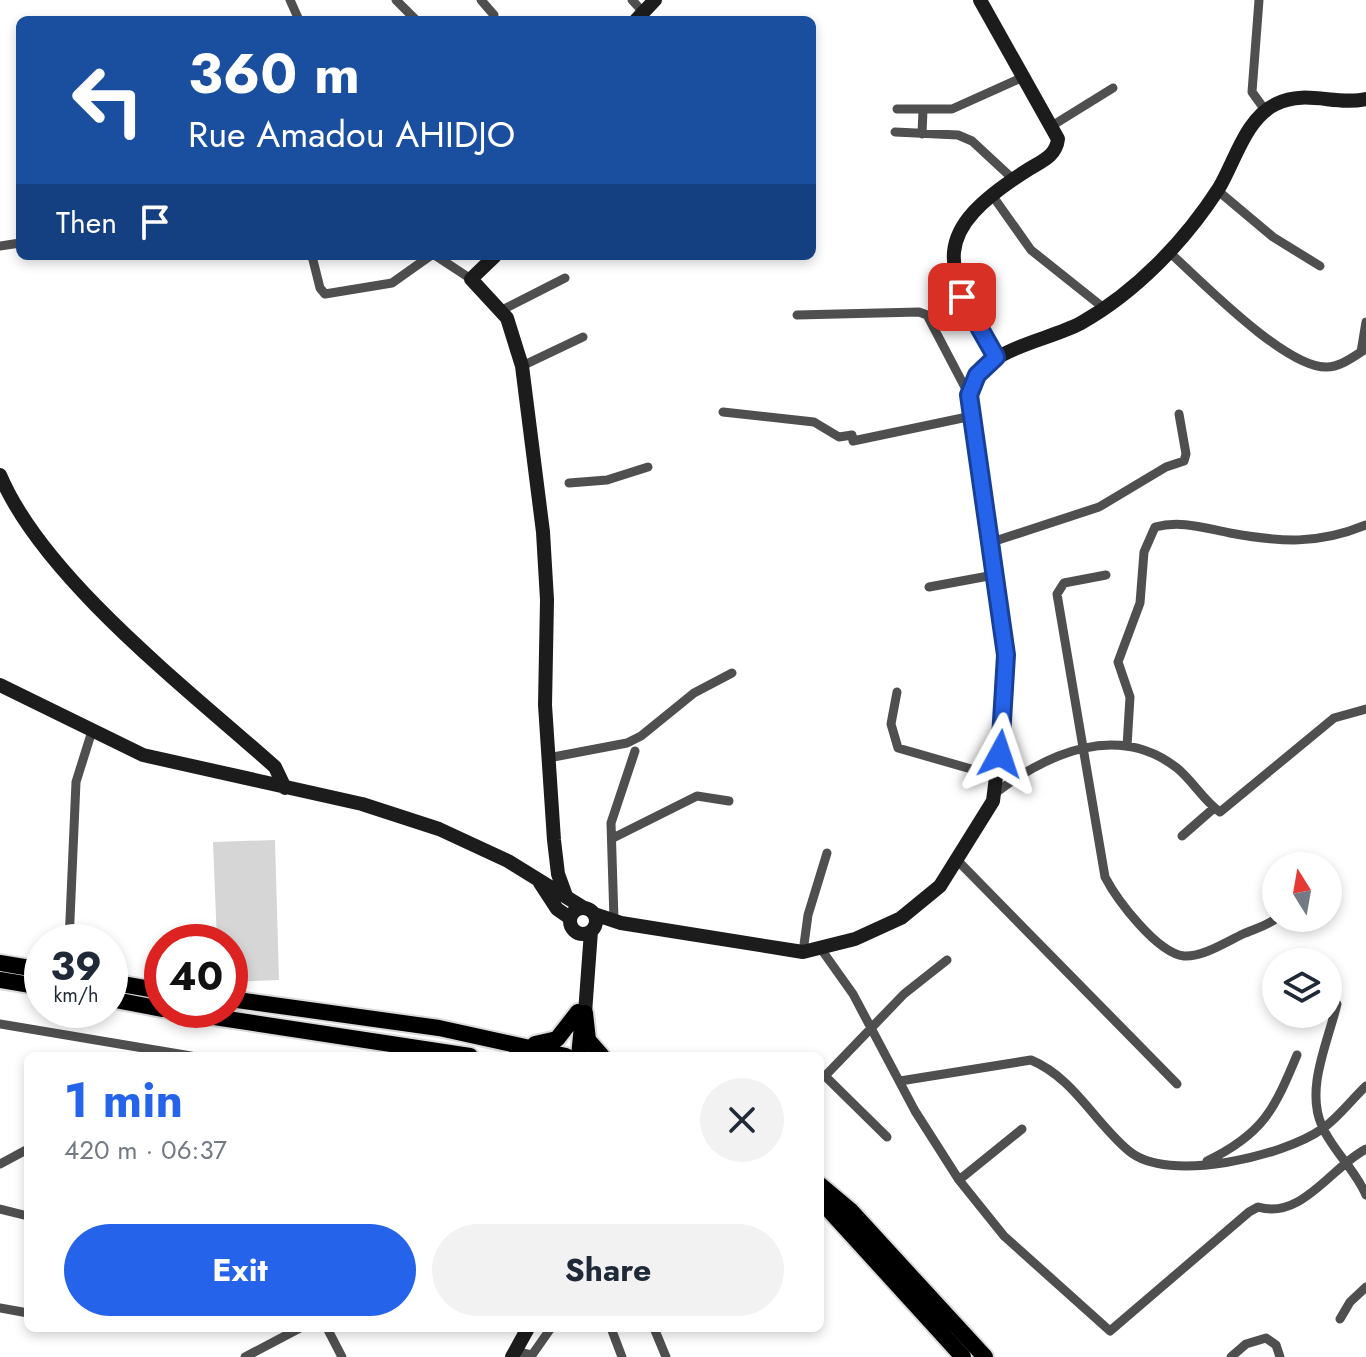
<!DOCTYPE html>
<html lang="en">
<head>
<meta charset="utf-8">
<style>
	body { margin:0; font-family:Jost,sans-serif; background:#f2f2f3; color:#1f2937; height:100vh; display:flex; flex-direction:column; font-size:30px; white-space:nowrap }
	* { box-sizing:border-box; margin:0 }
	p { font-size:26px; color:#747a83 }
	.icon { flex:none; width:44px; height:44px; fill:none; stroke:currentColor; stroke-width:2; stroke-linecap:round; stroke-linejoin:round }
	.map { position:relative; flex:1; overflow:hidden }
	.sheet { position:absolute; left:24px; top:1052px; width:800px; height:280px; display:flex; flex-direction:column; background:#fff; border-radius:12px; box-shadow:0 4px 12px #0003 }
	.sheet>* { flex:none }
	.hud { position:absolute; left:16px; top:16px; width:800px; height:244px; border-radius:12px; box-shadow:0 4px 12px #0003; background:#1a4fa0; color:#fff; overflow:hidden }
	.needle { width:52px; rotate:349deg }
	.tools { position:absolute; left:1262px; top:852px; display:grid; gap:16px }
	.tools a { display:grid; place-items:center; width:80px; height:80px; border-radius:50%; background:#fff; box-shadow:0 4px 12px #0003; font-size:40px }
	.speed { position:absolute; left:24px; top:924px; display:flex; gap:16px; font-size:40px; font-weight:700; text-align:center }
	.speed>* { display:grid; place-content:center; width:104px; height:104px; border-radius:50%; background:#fff; box-shadow:0 4px 12px #0003; line-height:1 }
	.speed small { font-size:20px; font-weight:400 }
	.speed .limit { border:12px solid #d22; background:#fff; color:#111 }
	.pin { position:absolute; display:grid; place-items:center; width:68px; height:68px; color:#fff; margin:-34px; border-radius:16px; box-shadow:0 4px 12px #0006 }
	.me { position:absolute; width:88px; margin:-44px; rotate:5deg; stroke-linejoin:round; filter:drop-shadow(0 0 6px #0008) }
	.turn { display:flex; align-items:center; gap:28px; height:168px; padding:0 40px; font-size:36px }
	.turn .icon { width:104px; height:104px; stroke-width:2.5 }
	.turn b { display:block; font-size:56px; line-height:68px }
	.then { display:flex; align-items:center; height:76px; padding:0 40px; background:#0003; gap:16px; font-size:30px }
	.round { display:grid; place-items:center; flex:none; width:84px; height:84px; border-radius:42px; background:#f2f2f3 }
	.overview { display:flex; align-items:center; justify-content:space-between; height:136px; padding:0 40px }
	h1 { font-size:48px; font-weight:700; line-height:60px; color:#2563eb }
	.action { display:flex; gap:16px; margin-top:auto; padding:16px 40px }
	.action a { flex:1; height:92px; border-radius:48px; background:#2563eb; color:#fff; font-size:32px; font-weight:700; line-height:92px; text-align:center }
	.action a+a { background:#f2f2f3; color:#1f2937 }
	.map>svg:first-child { display:block }
	.green { fill:#d6d6d6 }
	.lines { fill:none; stroke-linecap:round; stroke-linejoin:round }
	.highway-casing { stroke:#dbdbdb; stroke-width:20 }
	.street { stroke:#4f4f4f; stroke-width:9 }
	.secondary { stroke:#1c1c1c; stroke-width:14 }
	.highway { stroke:#000; stroke-width:16 }
	.route-casing { stroke:#184099; stroke-width:20 }
	.route { stroke:#2563eb; stroke-width:14 }
</style>
</head>
<body>
<div class="map">
<svg width="1366" height="1357" viewBox="0 0 1366 1357">
	<rect width="100%" height="100%" fill="#fff"/>
	<path class="green" d="M275,840L279,980L230,982V942H217L213,842Z"/>
	<g class="lines">
		<defs>
			<path id="highway" d="M0,963L42,970
				M0,980L42,987
				M110,982L162,991
				M110,999L162,1009
				M230,999L439,1028L566,1056
				M168,1010L470,1056
				M585,1013L588,1040L602,1056
				M535,1044L557,1039L578,1012
				M579,1056L582,1026
				M820,1185L851,1211L985,1357
				M820,1200L963,1357"/>
		</defs>
		<use href="#highway" class="highway-casing"/>
		<path class="street" d="M290,0L299,20
			M396,0L416,20
			M481,0L494,15
			M632,0L643,12
			M1259,0L1252,92L1265,110
			M897,109H952L1021,78
			M1050,127L1113,88
			M895,132L958,135L972,141L1013,179
			M922,134L923,110
			M1217,190L1273,237L1320,266
			M992,195L1031,250L1105,309
			M0,246L20,243
			M1168,251C1200,280 1286,369 1327,367C1341,367 1354,356 1366,349
			M312,256L320,288L325,294L392,283L430,256
			M436,256L471,279
			M502,310L565,278
			M797,315L919,312L927,315L969,395
			M1361,352L1366,322
			M522,366L583,337
			M723,412L814,422L839,437L852,435L853,441L972,416
			M569,483L607,480L648,467
			M989,543L1099,507L1166,467L1184,461L1186,454L1179,414
			M1106,575L1064,583L1057,594L1105,877C1117,900 1157,953 1184,956C1203,957 1226,942 1243,934C1254,929 1267,926 1277,918
			M929,587L994,575
			M897,692L891,724L898,748L999,777
			M1127,746L1130,697L1118,662L1140,603L1144,552L1155,527C1181,520 1204,528 1230,533C1280,542 1318,545 1366,525
			M548,758L627,743L641,736L694,693L732,673
			M997,792C1048,753 1118,722 1177,768C1193,781 1203,800 1220,812L1334,718L1366,709
			M1182,836L1214,808
			M613,838L697,796L729,801
			M958,861L1177,1084
			M614,920L611,823L635,751
			M69,942L76,782L92,731
			M821,949L853,994L915,1111L959,1180L1004,1236L1110,1331L1249,1212L1258,1207C1302,1220 1331,1167 1366,1149
			M803,952L808,915L827,853
			M1337,1004C1328,1042 1305,1089 1322,1126C1332,1150 1355,1169 1366,1195
			M0,1024L191,1056
			M900,1081L1031,1060C1074,1078 1094,1122 1129,1151C1168,1184 1284,1156 1322,1129C1338,1118 1352,1099 1366,1086
			M887,1137L825,1076L904,994L947,960
			M1207,1161C1263,1134 1274,1110 1297,1055
			M0,1164L28,1149
			M959,1180L1022,1129
			M0,1209L28,1216
			M0,1308L28,1313
			M1340,1319L1350,1302L1366,1287
			M327,1328L342,1357
			M611,1328L622,1357
			M654,1328L666,1357
			M516,1351L532,1355L551,1328
			M245,1357L300,1328
			M1231,1357L1246,1344L1266,1338L1276,1345L1280,1357"/>
		<path class="secondary" d="M980,0L1058,139C1056,156 1042,161 1029,169C928,233 941,264 996,357
			M636,20L655,0
			M495,256L471,279L507,318L522,366L543,532L547,600L545,705L554,840L558,874L566,896
			M0,475C44,579 190,691 275,767L285,788
			M0,685L143,755L362,804L439,829L508,861L584,908
			M540,883L557,909L570,918
			M570 921a13 13 0 1 1 26 0a13 13 0 1 1-26 0Z
			M594,914L621,923L803,952L855,939L901,918L940,886L993,801L1006,696V655L969,395C980,347 1044,343 1081,323C1136,292 1185,241 1219,188C1235,161 1246,118 1276,104C1306,89 1336,106 1366,99
			M585,1013L591,931
			M512,1357L528,1328"/>
		<use href="#highway" class="highway"/>
	</g>
	<g class="lines">
		<defs>
			<path id="route" d="M962,297L996,357L977,375L969,395L1006,655L1000,754"/>
		</defs>
		<use href="#route" class="route-casing"/>
		<use href="#route" class="route"/>
	</g>
</svg>
<div class="tools">
<a><svg class="needle" viewBox="-14 -14 28 28"><path d="M0-13l5 13h-10z" fill="#e53935"/><path d="M0 13l5-13h-10z" fill="#747a83"/></svg></a>
<a><svg class="icon" aria-label="layers" viewBox="0 0 24 24"><path d="M12 4l9 5-9 5-9-5zM3 14l9 5 9-5"/></svg></a>
</div>
<div class="speed"><div>39<small>km/h</small></div><div class="limit">40</div></div>
<div class="pin" style="left:962px;top:297px;background:#d93025"><svg class="icon" aria-label="arrive" viewBox="0 0 24 24"><path d="M6 21V4h12l-3 4 3 4H6"/></svg></div>
<svg class="me" style="left:1000px;top:754px" viewBox="-20 -20 40 40"><path d="M0-17L14 15 0 8-14 15z" fill="#2563eb" stroke="#fff" stroke-width="4"/></svg>
<div class="hud">
<div class="turn"><svg class="icon" aria-label="left" viewBox="0 0 24 24"><path d="M17 20v-9H6M10 6l-5 5 5 5"/></svg><div><b>360 m</b>Rue Amadou AHIDJO</div></div>
<div class="then">Then<svg class="icon" aria-label="arrive" viewBox="0 0 24 24"><path d="M6 21V4h12l-3 4 3 4H6"/></svg></div>
</div>
<section class="sheet">
<div class="overview"><div><h1>1 min</h1><p>420 m · 06:37</p></div><a class="round"><svg class="icon" aria-label="close" viewBox="0 0 24 24"><path d="M6 6l12 12M18 6L6 18"/></svg></a></div>
<div class="action"><a>Exit</a><a>Share</a></div>
</section>
</div>
</body>
</html>
